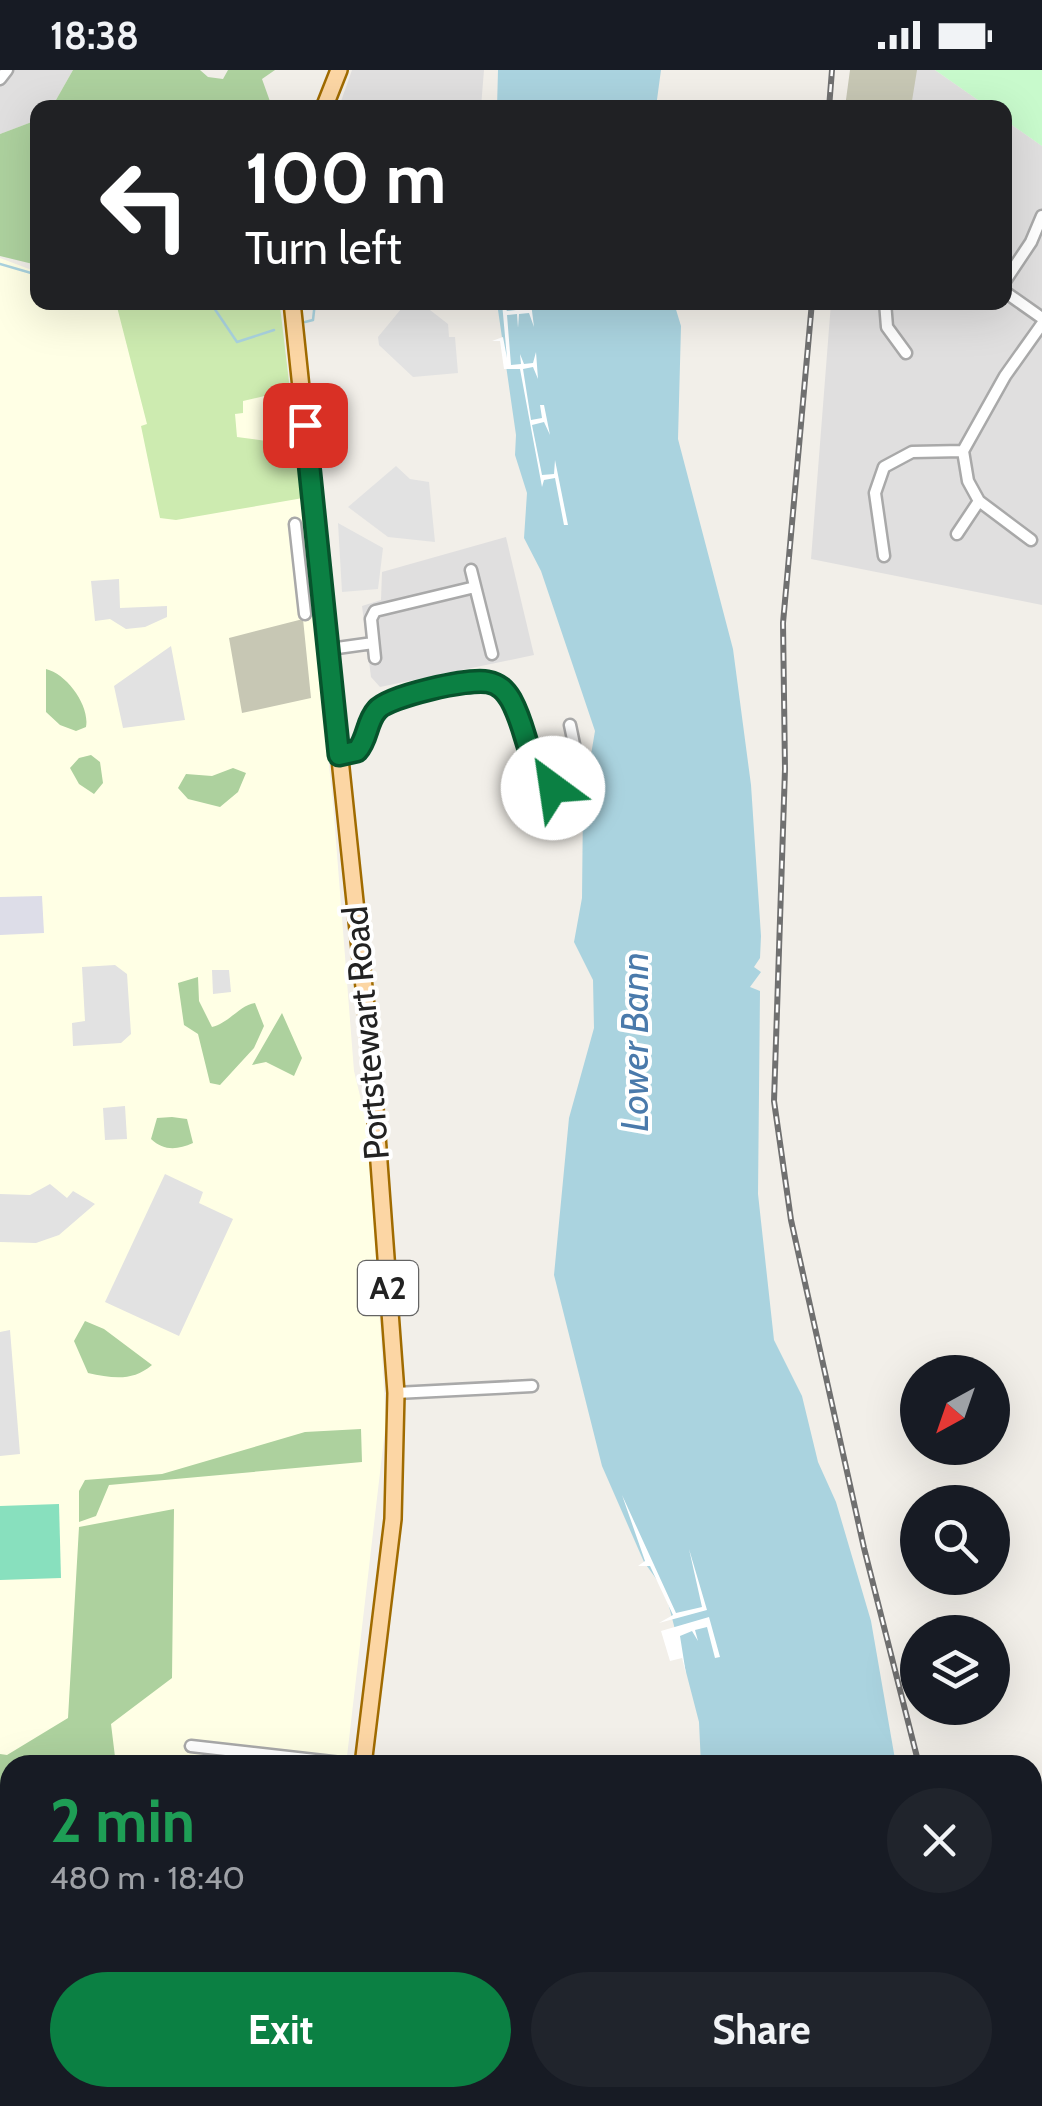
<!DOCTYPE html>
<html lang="en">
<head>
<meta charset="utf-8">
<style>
	body { margin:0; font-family:Cabin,sans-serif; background:#20242c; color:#f1f3f6; height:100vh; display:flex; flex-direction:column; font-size:38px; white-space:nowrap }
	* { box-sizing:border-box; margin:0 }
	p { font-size:32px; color:#9ea1a6 }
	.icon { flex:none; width:55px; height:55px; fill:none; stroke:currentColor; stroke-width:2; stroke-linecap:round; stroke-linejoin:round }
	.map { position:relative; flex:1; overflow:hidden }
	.sheet { position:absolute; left:0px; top:1685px; width:1042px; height:352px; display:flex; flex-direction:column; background:#171b24; border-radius:30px 30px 0 0; box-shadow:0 10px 40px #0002 }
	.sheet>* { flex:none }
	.hud { position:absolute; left:30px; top:30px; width:982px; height:210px; border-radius:20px; box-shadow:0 10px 40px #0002; background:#202124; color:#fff; overflow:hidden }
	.needle { width:65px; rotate:220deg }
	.fabs { position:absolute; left:900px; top:1285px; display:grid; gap:20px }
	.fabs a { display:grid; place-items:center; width:110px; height:110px; border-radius:50%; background:#171b24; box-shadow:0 10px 40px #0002; font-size:50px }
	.pin { position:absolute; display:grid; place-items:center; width:85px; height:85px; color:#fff; margin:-42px; border-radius:20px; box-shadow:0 5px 15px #0006 }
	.me { position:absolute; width:110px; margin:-55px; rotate:329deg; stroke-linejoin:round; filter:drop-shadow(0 0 8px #0008) }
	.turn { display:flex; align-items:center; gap:35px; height:210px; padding:0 50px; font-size:45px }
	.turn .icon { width:130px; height:130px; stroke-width:2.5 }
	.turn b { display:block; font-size:70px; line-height:85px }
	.round { display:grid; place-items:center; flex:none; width:105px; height:105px; border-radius:52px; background:#20242c }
	.overview { display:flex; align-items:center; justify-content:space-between; height:170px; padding:0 50px }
	h1 { font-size:60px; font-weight:800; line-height:75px; color:#1e9e55 }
	.cta { display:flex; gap:20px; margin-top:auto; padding:20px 50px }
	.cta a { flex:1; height:115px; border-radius:60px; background:#0b8043; color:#fff; font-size:40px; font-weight:800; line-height:115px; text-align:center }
	.cta a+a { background:#20242c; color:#f1f3f6 }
	.status { display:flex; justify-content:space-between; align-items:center; height:70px; padding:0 50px; background:#171b24; direction:ltr }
	.status svg { height:28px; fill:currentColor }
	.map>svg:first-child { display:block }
	.residential { fill:#e0dfdf }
	.education { fill:#ffffe5 }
	.construction { fill:#c7c7b4 }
	.grass { fill:#cdebb0 }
	.forest { fill:#add19e }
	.park { fill:#c8facc }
	.pitch { fill:#88e0be }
	.parking { fill:#e2e2e2 }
	.plaza { fill:#dddde8 }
	.water { fill:#aad3df }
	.pier { fill:#fff }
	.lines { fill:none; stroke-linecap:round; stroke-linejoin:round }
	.stream { stroke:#aad3df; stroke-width:2.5 }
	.minor-casing { stroke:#a9a9a9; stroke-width:15 }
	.primary-casing { stroke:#a06b00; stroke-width:20 }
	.minor { stroke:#fff; stroke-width:10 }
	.primary { stroke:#fcd6a4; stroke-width:15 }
	.rail-casing { stroke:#707070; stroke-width:6 }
	.rail { stroke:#fff; stroke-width:2.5; stroke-dasharray:8; stroke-linecap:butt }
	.route-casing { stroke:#07532c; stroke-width:25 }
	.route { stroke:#0b8043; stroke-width:18 }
	.labels { text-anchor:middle; stroke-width:8; stroke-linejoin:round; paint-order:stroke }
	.shield { fill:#fff; stroke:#646464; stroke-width:2.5 }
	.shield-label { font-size:32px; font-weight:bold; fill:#222 }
	.street-label { font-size:35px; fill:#222; stroke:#fff }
	.water-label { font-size:38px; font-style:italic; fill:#4a7aab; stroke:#fff }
</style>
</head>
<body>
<div class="status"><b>18:38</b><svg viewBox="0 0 49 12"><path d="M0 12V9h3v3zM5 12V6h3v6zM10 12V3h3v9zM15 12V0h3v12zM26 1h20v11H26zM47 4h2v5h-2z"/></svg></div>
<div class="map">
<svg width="1042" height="2036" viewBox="0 0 1042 2036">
	<rect width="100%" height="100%" fill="#f2efe9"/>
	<path class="residential" d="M0,0H73L52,37L38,38L37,50L0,64Z
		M352,0H484L481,37H339Z
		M914,0H935L988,37L907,38Z
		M1005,50L1042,76V535L811,489L831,233L1005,232Z
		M506,467L534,585L380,617L371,607L362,536L381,530L382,502Z"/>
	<path class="education" d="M0,188L37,202L38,232H259L280,238L333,733L354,1001L368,1059L386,1351L346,1695H10L0,1831Z"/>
	<path class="construction" d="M850,0H917L911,37H845Z
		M303,549L311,628L242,643L229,568Z"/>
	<path class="grass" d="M116,233C172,232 225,239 280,236L290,320L243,331V343L235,344L237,367L295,375L303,428L176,450L160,448L141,356L147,354Z"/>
	<path class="forest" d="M73,0H200L208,7L223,9L228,0H275L262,9L272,37H52Z
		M37,50V195L0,186V64Z
		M46,599C67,604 90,636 86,657L76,661L60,655L46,642Z
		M91,685L100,692L103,713L94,724L79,714L70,698L79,688Z
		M233,698L246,703L238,722L220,737L188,729L178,718L186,704L212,706Z
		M198,907L199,931L212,957C229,953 240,935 255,933L264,956L254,978L220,1015L210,1013L198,964L184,955L178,913Z
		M282,943L302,988L294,1006L266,992L252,995Z
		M172,1047L187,1049L193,1073C177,1080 164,1081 151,1069L157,1048Z
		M85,1251L104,1259L152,1295C132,1312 112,1308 88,1303L74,1271Z
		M361,1359L362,1392L109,1415L96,1446L79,1452V1421L85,1410L162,1404L305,1362Z
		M174,1439L172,1608L111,1654L116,1695H10V1862L0,1864V1684L7,1685L68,1648L79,1457Z"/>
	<path class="park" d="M935,0H1042V76L1005,50V38L988,37Z"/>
	<path class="pitch" d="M59,1434L61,1508L0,1510V1436Z"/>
	<path class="parking" d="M406,233H421L448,254L449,267H455L458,303L413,307L379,275L378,267Z
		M396,396L410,409L429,412L435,472L388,467L348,437Z
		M338,453L383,478L378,519L342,522Z
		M119,509L120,538L167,536V547L145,557L126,559L110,549L95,551L91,511Z
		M171,576L185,650L123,658L114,616Z
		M115,895L127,904L131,964L121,973L73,976L72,953L85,951L82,897Z
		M212,900H229L231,922L213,924Z
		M125,1036L127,1069L105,1070L103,1038Z
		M165,1104L203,1122L199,1133L233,1149L179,1266L105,1232Z
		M50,1114L67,1128L73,1121L95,1134L59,1165L36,1173L0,1172V1124L30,1125Z
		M10,1260L20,1384L0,1386V1262Z"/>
	<path class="plaza" d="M42,826L44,863L0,865V827Z"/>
	<path class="water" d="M498,0H661L656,37L497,38Z
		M497,233H674L681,256L678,369L733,579L751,715L761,866L760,888L754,897L761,902L750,917L760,921L758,1124L774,1270L802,1326L818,1392L836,1432L871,1551L896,1695H701L699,1652L665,1521L644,1492L602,1396L554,1205L569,1048L594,958L593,910L574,872L582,828L583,732L595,661L541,501L524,468L527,423L515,385L516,365Z
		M761,2028H959L961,2036H760Z"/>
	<path class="pier" d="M502,233L507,241L516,240L515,233L519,240L528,239L531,233L534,257L529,243L519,244L518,258L517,244L507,245L511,295L521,294L520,284L524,294L533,293L536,282L538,309L533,297L523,299L531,350L542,348L540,335H544L550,365L544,352L532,355L542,405L554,404L555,390L568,455H564L555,408L544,410L542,417L520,299H504L500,271H492L503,267L507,288Z
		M622,1425L676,1543L702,1537L689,1479L707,1540L659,1553L673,1545L650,1496H638L645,1491Z
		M709,1547L720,1587L715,1588L707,1557L695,1560L698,1571L692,1561L680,1566L686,1604L682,1588L670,1591L661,1561Z"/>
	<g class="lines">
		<path class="stream" d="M0,194L38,205
			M210,232L237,272L274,260
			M305,252L313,250L315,232"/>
		<defs>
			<path id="minor" d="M0,9L7,0
				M1005,211L1031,172L1042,146
				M1005,222L1042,248
				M885,232L887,257L906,283
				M295,454L305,544
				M957,464L979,431
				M1031,470L979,431L968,411L963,381L1005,306L1042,254
				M884,486L875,423L884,397L912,382L963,381
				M471,500L492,584
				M330,579L373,573
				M375,588L371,549L375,541L475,517
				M339,685L357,681C368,669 366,652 377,640C389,626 470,608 488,612C499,614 506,620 511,630C529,663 525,693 553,718L566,710L575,679L570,655
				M396,1323L532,1316
				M191,1676L359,1695
				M277,2036L281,2028"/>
			<path id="primary" d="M324,38L339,0
				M292,232L371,984L396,1323L393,1449L363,1695
				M321,2036L322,2028"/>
		</defs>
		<use href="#minor" class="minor-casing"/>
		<use href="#primary" class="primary-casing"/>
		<use href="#minor" class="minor"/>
		<use href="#primary" class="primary"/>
		<defs>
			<path id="rail" d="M829,38L832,0
				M812,232L783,553L785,699L774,1031L791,1150L864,1478L919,1695
				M1000,2028L1002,2036"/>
		</defs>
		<use href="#rail" class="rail-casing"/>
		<use href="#rail" class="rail"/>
	</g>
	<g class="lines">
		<defs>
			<path id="route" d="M305,355L339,685L357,681C368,669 366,652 377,640C389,626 469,608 488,612C499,614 505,620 511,630C529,663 525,693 553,718"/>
		</defs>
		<use href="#route" class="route-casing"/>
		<use href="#route" class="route"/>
	</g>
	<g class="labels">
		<rect class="shield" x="358" y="1191" width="60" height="54" rx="8"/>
		<g class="shield-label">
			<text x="388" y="1229">A2</text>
		</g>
		<g class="street-label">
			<text transform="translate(366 963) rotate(-95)" y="12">Portstewart Road</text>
		</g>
		<g class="water-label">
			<text transform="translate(635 972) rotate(-90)" y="13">Lower Bann</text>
		</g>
	</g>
</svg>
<div class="fabs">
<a><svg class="needle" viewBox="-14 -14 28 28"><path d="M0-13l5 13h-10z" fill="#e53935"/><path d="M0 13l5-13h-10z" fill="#9ea1a6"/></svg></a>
<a><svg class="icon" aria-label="search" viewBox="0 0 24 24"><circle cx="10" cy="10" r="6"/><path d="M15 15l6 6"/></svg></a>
<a><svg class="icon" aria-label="layers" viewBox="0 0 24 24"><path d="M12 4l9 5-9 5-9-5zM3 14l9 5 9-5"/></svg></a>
</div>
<div class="pin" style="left:305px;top:355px;background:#d93025"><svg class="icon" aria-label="arrive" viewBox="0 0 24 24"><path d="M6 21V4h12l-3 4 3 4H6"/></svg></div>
<svg class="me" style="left:553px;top:718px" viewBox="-20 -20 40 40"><circle r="19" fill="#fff"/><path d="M0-13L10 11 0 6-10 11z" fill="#0b8043"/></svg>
<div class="hud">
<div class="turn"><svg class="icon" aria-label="left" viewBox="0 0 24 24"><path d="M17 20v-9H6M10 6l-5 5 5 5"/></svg><div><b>100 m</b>Turn left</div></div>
</div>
<section class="sheet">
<div class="overview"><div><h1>2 min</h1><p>480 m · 18:40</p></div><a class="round"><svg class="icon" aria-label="close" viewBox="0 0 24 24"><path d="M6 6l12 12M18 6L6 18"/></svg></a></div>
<div class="cta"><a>Exit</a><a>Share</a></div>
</section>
</div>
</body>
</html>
